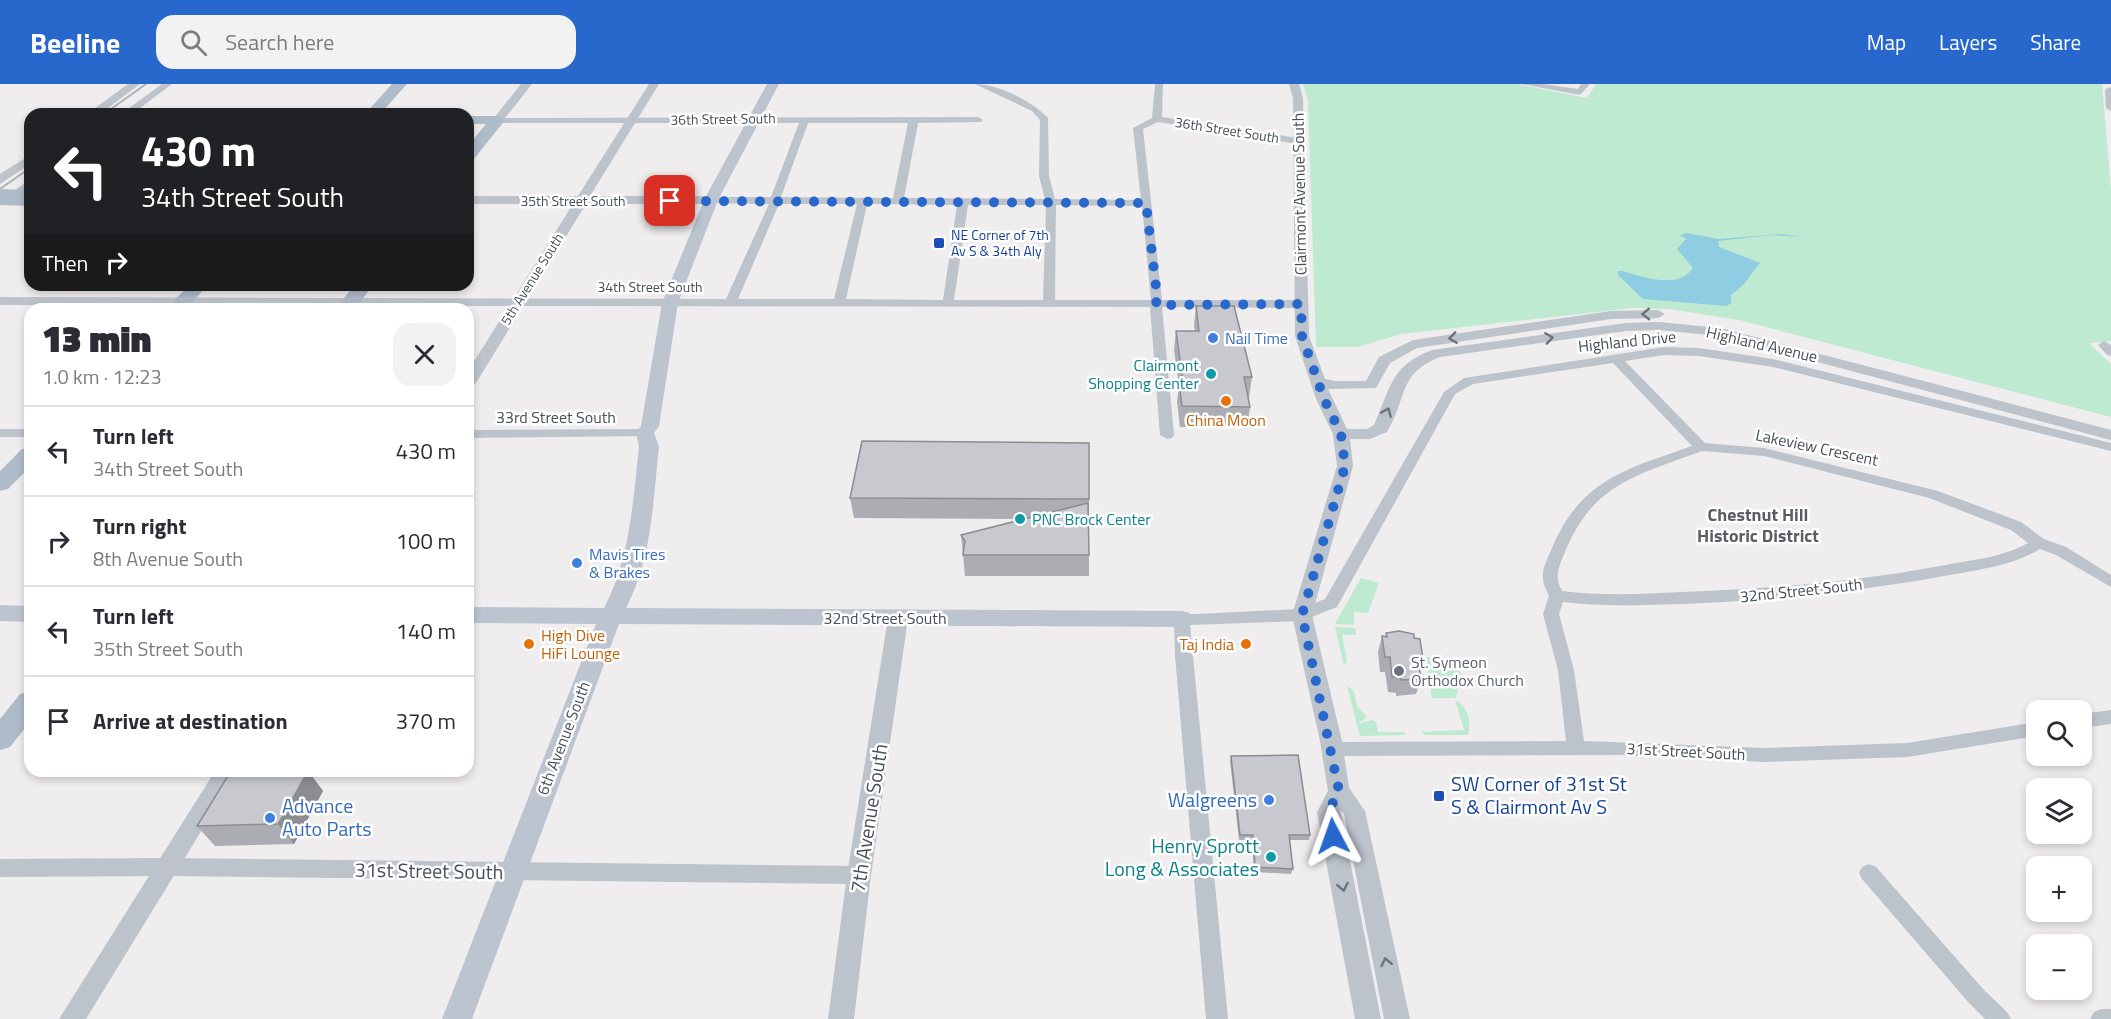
<!DOCTYPE html>
<html lang="en">
<head>
<meta charset="utf-8">
<style>
	body { margin:0; font-family:"Titillium Web",sans-serif; background:#f2f2f3; color:#2b2b33; height:100vh; display:flex; flex-direction:column; font-size:22px; white-space:nowrap }
	* { box-sizing:border-box; margin:0 }
	p { font-size:20px; color:#7c7c81 }
	.icon { flex:none; width:33px; height:33px; fill:none; stroke:currentColor; stroke-width:2; stroke-linecap:round; stroke-linejoin:round }
	.map { position:relative; flex:1; overflow:hidden }
	.drawer { position:absolute; left:24px; top:219px; width:450px; height:474px; display:flex; flex-direction:column; background:#fff; border-radius:18px; box-shadow:0 3px 9px #0003 }
	.drawer>* { flex:none }
	.hud { position:absolute; left:24px; top:24px; width:450px; height:183px; border-radius:18px; box-shadow:0 3px 9px #0003; background:#202124; color:#fff; overflow:hidden }
	.buttons { position:absolute; left:2026px; top:616px; display:grid; gap:12px }
	.buttons a { display:grid; place-items:center; width:66px; height:66px; border-radius:12px; background:#fff; box-shadow:0 3px 9px #0003; font-size:30px }
	.pin { position:absolute; display:grid; place-items:center; width:51px; height:51px; color:#fff; margin:-26px; border-radius:12px; box-shadow:0 3px 9px #0006 }
	.me { position:absolute; width:66px; margin:-33px; rotate:356deg; stroke-linejoin:round; filter:drop-shadow(0 0 4px #0008) }
	.turn { display:flex; align-items:center; gap:21px; height:126px; padding:0 18px; font-size:27px }
	.turn .icon { width:78px; height:78px; stroke-width:2.5 }
	.turn b { display:block; font-size:42px; line-height:51px }
	.then { display:flex; align-items:center; height:57px; padding:0 18px; background:#0003; gap:12px; font-size:22px }
	.round { display:grid; place-items:center; flex:none; width:63px; height:63px; border-radius:18px; background:#f2f2f3 }
	.headline { display:flex; align-items:center; justify-content:space-between; height:102px; padding:0 18px }
	h1 { font-size:36px; font-weight:800; line-height:45px }
	ul { padding:0; list-style:none }
	li { display:flex; align-items:center; gap:18px; height:90px; padding:0 18px; border-top:2px solid #e1e1e2 }
	li div { flex:1 }
	li b { display:block; font-size:22px }
	li em { font-style:normal }
	header { display:flex; align-items:center; gap:36px; box-sizing:border-box; height:84px; padding:0 30px; background:#2868cd; color:#fff }
	header strong { font-size:28px }
	nav { display:flex; gap:33px; margin-inline-start:auto; font-size:21px }
	.search { width:420px; height:54px; background:#f2f2f3; display:flex; align-items:center; gap:15px; box-sizing:border-box; padding:0 21px; border-radius:18px; color:#7c7c81; font-size:22px }
	.map>svg:first-child { display:block }
	.green { fill:#beead1 }
	.water { fill:#8fcde3 }
	.lines { fill:none; stroke-linecap:round; stroke-linejoin:round }
	.minor { fill:#bcc3cb; fill-rule:evenodd }
	.tertiary { fill:#bcc3cb; fill-rule:evenodd }
	.secondary { fill:#bcc4cf; fill-rule:evenodd }
	.primary { fill:#aebbc9; fill-rule:evenodd }
	.rail { stroke:#afb2b6; stroke-width:2 }
	.primary-bridge { stroke:#aebbc9; stroke-width:16 }
	.wall { fill:#abadb2 }
	.shaded-wall { fill:#8b8d91 }
	.building { fill:#c7c9cf; stroke:#8b8d91; stroke-width:1.5 }
	.oneway { stroke:#6a727a }
	.route { stroke:#2868cd; stroke-width:10; stroke-dasharray:0 18 }
	.transit-dot { fill:#1a4fb4; stroke:#fff; stroke-width:2 }
	.shop-dot { fill:#3f7fe0; stroke:#fff; stroke-width:2 }
	.culture-dot { fill:#0f9aa8; stroke:#fff; stroke-width:2 }
	.food-dot { fill:#e8710a; stroke:#fff; stroke-width:2 }
	.worship-dot { fill:#6b7280; stroke:#fff; stroke-width:2 }
	.labels { text-anchor:middle; stroke-width:5; stroke-linejoin:round; paint-order:stroke }
	.far-street-label { font-size:14px; fill:#474f58; stroke:#fff }
	.far-transit-label { font-size:14px; fill:#164399; stroke:#fff; text-anchor:start }
	.street-label { font-size:16px; fill:#474f58; stroke:#fff }
	.shop-label { font-size:16px; fill:#366cbe; stroke:#fff; text-anchor:start }
	.culture-label { font-size:16px; fill:#0d838f; stroke:#fff; text-anchor:end }
	.food-label { font-size:16px; fill:#c56008; stroke:#fff }
	.worship-label { font-size:16px; fill:#5b616d; stroke:#fff; text-anchor:start }
	.neighbourhood-label { font-size:18px; font-weight:bold; fill:#5a5d61; stroke:#fff }
	.near-transit-label { font-size:20px; fill:#164399; stroke:#fff; text-anchor:start }
	.near-shop-label { font-size:20px; fill:#366cbe; stroke:#fff; text-anchor:end }
	.near-street-label { font-size:20px; fill:#474f58; stroke:#fff }
	.near-culture-label { font-size:20px; fill:#0d838f; stroke:#fff; text-anchor:end }
</style>
</head>
<body>
<header>
<strong>Beeline</strong>
<div class="search"><svg class="icon" aria-label="search" viewBox="0 0 24 24"><circle cx="10" cy="10" r="6"/><path d="M15 15l6 6"/></svg>Search here</div>
<nav><a>Map</a><a>Layers</a><a>Share</a></nav>
</header>
<div class="map">
<svg width="2111" height="935" viewBox="0 0 2111 935">
	<rect width="100%" height="100%" fill="#efeded"/>
	<path class="green" d="M1303,0H1517L1587,14L1596,0H2102L2111,105V257L2089,259L2111,280V333L1739,236L1669,225L1633,224L1401,250L1358,263H1316L1308,17Z
		M1361,494L1379,499L1368,529L1354,528V541L1335,540Z
		M1335,543L1355,544L1356,551H1342L1347,577L1344,582Z
		M1425,573L1456,577L1461,590L1456,614H1432Z
		M1347,602L1354,607L1357,622L1367,633L1357,640L1372,636L1376,638L1378,648H1405L1404,651L1360,652Z
		M1455,616C1468,622 1472,638 1468,651H1425L1421,648L1464,646Z"/>
	<path class="water" d="M1687,149L1719,155L1781,150L1801,153L1771,151L1718,157L1719,163L1760,179L1743,201L1731,211V219L1727,222L1643,215L1618,191V187H1623C1643,193 1679,206 1693,184L1677,165L1686,155L1680,151Z"/>
	<g class="lines">
		<path class="minor" d="M162,0H172L132,30H121Z
			M975,0C998,0 1032,17 1048,34L1049,92L1055,115L1141,116L1133,44L1152,34L1155,0H1163L1162,33L1298,54L1303,57L1298,60L1158,38L1143,45L1162,216H1301L1307,220L1301,224L1162,223L1174,351L1172,354L1167,355L1160,351L1150,223L0,221V213L726,215L769,120L711,119L706,116L711,113H771L799,39H498L493,36L495,34L978,33L983,36L981,38L918,39L904,114L1045,115L1039,92L1040,36L1032,27ZM808,39H908L893,114L781,113ZM779,120H857L834,215H738ZM867,120L957,121L943,216L846,215ZM968,121H1046L1043,216H954ZM1056,121L1142,122L1151,216H1055Z
			M1521,0H1543L1578,5L1581,0H1590L1580,11Z
			M2109,3L2111,4V27L2106,24L2105,6Z
			M30,96V104L9,119H1V115Z
			M2104,257L2111,261V272L2107,271L2098,261Z
			M1664,263L1699,264L1773,275L2111,359V367L1773,283L1699,272L1664,271L1625,277L1705,359L1764,364L1938,407L2021,438L2044,455L2066,463L2111,491V503L2056,471L2040,465C2012,482 1976,486 1944,492C1857,508 1770,516 1681,520C1642,521 1602,523 1563,518L1559,530L1574,586L1584,657L1765,664L1907,659L2037,638V652L1907,673L1765,678L1623,671L1332,672L1326,670L1323,665L1326,660L1332,658L1566,657L1558,586L1543,530L1549,512C1538,491 1543,485 1552,464C1581,395 1627,385 1692,362L1613,279L1473,300L1455,310L1337,523L1302,537L1190,541L1228,935H1206L1175,571L1174,535L1176,531L1300,525L1325,515L1444,308L1464,294ZM1702,367L1764,372L1929,414L2011,446L2028,459C2002,474 1969,476 1940,482C1854,498 1768,505 1681,508C1641,510 1602,512 1562,507C1554,493 1559,482 1565,468C1593,399 1638,391 1702,367Z
			M0,345H30V353H0Z
			M645,345L652,349L650,352L468,354V346Z
			M2111,626V640L2082,644V630Z
			M166,774L859,782L866,785L869,791L866,797L859,800L166,792L0,793V775Z
			M1869,780L1876,783L1983,905L2007,928L2011,935H1985L1969,919L1862,795L1859,789L1862,783Z
			M2101,925H2111V935H2090L2094,928Z"/>
		<path class="tertiary" d="M128,0H140L100,30H87Z
			M521,0H532L502,38H494V34Z
			M649,0H659L590,112H711L717,116L711,120H586L476,299L468,304V287L573,120H468V112H578Z
			M1289,0H1299L1303,14L1309,252L1325,295L1336,297H1366L1379,273L1413,256L1611,227L1658,226L1665,230L1658,234L1611,235L1417,264L1390,279L1376,304L1328,305L1347,345H1367L1374,341C1391,303 1390,282 1432,266L1626,239L1659,238L1721,244L2111,346V356L1720,252L1659,246L1626,247L1440,273C1397,290 1408,314 1387,348L1370,355H1350L1353,382L1312,531L1342,657L1349,704L1365,727L1410,935H1384L1344,730L1340,726L1381,935H1355L1317,728L1328,707L1320,657L1292,531L1337,382L1333,350L1316,315L1295,252L1293,14Z
			M30,71V80L0,100V90Z
			M898,527L905,529L908,534L871,791L854,935H828L847,791L888,534L891,529Z
			M215,687H238L86,935H59Z"/>
		<path class="secondary" d="M767,0H779L718,116L678,219L659,342L654,349L659,363C653,417 652,475 626,524L1182,527L1190,529L1193,535L1190,541L1182,543L619,540L472,935H442L596,540L468,539V523L604,524C630,475 633,417 639,363L636,349L641,342L662,219L704,116Z
			M0,521L30,522V538L0,537Z"/>
		<path class="primary" d="M392,0H407L380,30H365Z
			M468,32H498L505,36L474,75L468,77V62L486,40H468Z
			M189,201H208L186,225H166Z
			M354,201H373L355,225H336Z
			M30,363V383L8,405L0,407V387L22,365Z
			M30,607V638L10,663L0,666V635L20,610Z"/>
		<path class="rail" d="M104,30L146,0
			M0,105L30,84"/>
		<path class="primary-bridge" d="M0,113L30,114"/>
	</g>
	<path class="wall" d="M1196,222L1252,293L1249,313H1248L1250,323L1247,343H1180L1177,318L1179,302L1174,266L1176,247H1195L1194,242Z
		M850,414L1089,415V492H965L961,451L1022,435L854,434Z
		M1386,549L1414,554L1423,575L1420,585L1421,595L1416,610L1396,612V609L1388,608L1385,588H1380L1378,568L1382,552H1385Z
		M1231,672L1310,751L1309,756H1289L1293,785L1291,790L1254,788L1252,756H1239L1230,677Z
		M308,687L323,707L294,760L215,762L197,742Z"/>
	<path class="shaded-wall" d="M308,687L323,707L294,760L278,740Z"/>
	<path class="building" d="M1196,222H1234L1252,293H1244L1250,323L1182,322L1179,298H1183L1176,247H1199Z
		M862,357L1089,359V415L850,414Z
		M1088,419L1089,471H963L965,457L961,451Z
		M1399,547L1414,550V554L1420,555L1423,575H1418L1421,595L1401,596L1400,593H1392L1390,573H1385L1382,552L1387,553L1386,549Z
		M1298,671L1310,751H1289L1293,785L1255,783L1253,751H1240L1231,672Z
		M231,687H308L278,740L197,742Z"/>
	<defs><path id="oneway-chevron" d="M-2-3.5L2.5 0L-2 3.5" fill="none" stroke-width="1.6" stroke-linecap="round" stroke-linejoin="round" transform="scale(1.5)"/></defs>
	<g class="oneway">
		<use href="#oneway-chevron" transform="translate(1646 230) rotate(179)"/>
		<use href="#oneway-chevron" transform="translate(1453 254) rotate(172)"/>
		<use href="#oneway-chevron" transform="translate(1549 254) rotate(-8)"/>
		<use href="#oneway-chevron" transform="translate(1387 328) rotate(-67)"/>
		<use href="#oneway-chevron" transform="translate(1343 803) rotate(79)"/>
		<use href="#oneway-chevron" transform="translate(1386 878) rotate(-102)"/>
	</g>
	<g class="lines">
		<path class="route" d="M670,117L1146,119L1157,211L1156,221L1301,220L1302,252L1324,315L1341,350L1345,382L1302,531L1339,707L1328,728L1333,752"/>
	</g>
	<g class="transit-dot">
		<rect x="933" y="153" width="12" height="12" rx="3"/>
		<rect x="1433" y="706" width="12" height="12" rx="3"/>
	</g>
	<g class="shop-dot">
		<circle cx="1213" cy="254" r="6"/>
		<circle cx="577" cy="479" r="6"/>
		<circle cx="1269" cy="716" r="6"/>
		<circle cx="270" cy="734" r="6"/>
	</g>
	<g class="culture-dot">
		<circle cx="1211" cy="290" r="6"/>
		<circle cx="1020" cy="435" r="6"/>
		<circle cx="1271" cy="773" r="6"/>
	</g>
	<g class="food-dot">
		<circle cx="1226" cy="317" r="6"/>
		<circle cx="529" cy="560" r="6"/>
		<circle cx="1246" cy="560" r="6"/>
	</g>
	<circle class="worship-dot" cx="1399" cy="587" r="6"/>
	<g class="labels">
		<g class="far-street-label">
			<text transform="translate(723 35) rotate(-1)" y="5">36th Street South</text>
			<text transform="translate(1227 46) rotate(9)" y="5">36th Street South</text>
			<text x="573" y="122">35th Street South</text>
			<text transform="translate(532 195) rotate(-58)" y="5">5th Avenue South</text>
			<text x="650" y="208">34th Street South</text>
		</g>
		<g class="far-transit-label">
			<text x="951" y="156">NE Corner of 7th<tspan x="951" dy="16">Av S &amp; 34th Aly</tspan></text>
		</g>
		<g class="street-label">
			<text transform="translate(1299 110) rotate(-91)" y="6">Clairmont Avenue South</text>
			<text transform="translate(1627 257) rotate(-6)" y="6">Highland Drive</text>
			<text transform="translate(1762 260) rotate(13)" y="6">Highland Avenue</text>
			<text x="556" y="339">33rd Street South</text>
			<text transform="translate(1817 363) rotate(12)" y="6">Lakeview Crescent</text>
			<text transform="translate(1801 506) rotate(-6)" y="6">32nd Street South</text>
			<text x="885" y="540">32nd Street South</text>
			<text transform="translate(563 654) rotate(-69)" y="6">6th Avenue South</text>
			<text transform="translate(1686 667) rotate(3)" y="6">31st Street South</text>
		</g>
		<g class="shop-label">
			<text x="1225" y="260">Nail Time</text>
			<text x="589" y="476">Mavis Tires<tspan x="589" dy="18">&amp; Brakes</tspan></text>
		</g>
		<g class="culture-label">
			<text x="1199" y="287">Clairmont<tspan x="1199" dy="18">Shopping Center</tspan></text>
			<text x="1032" y="441" text-anchor="start">PNC Brock Center</text>
		</g>
		<g class="food-label">
			<text x="1226" y="342">China Moon</text>
			<text x="541" y="557" text-anchor="start">High Dive<tspan x="541" dy="18">HiFi Lounge</tspan></text>
			<text x="1234" y="566" text-anchor="end">Taj India</text>
		</g>
		<g class="worship-label">
			<text x="1411" y="584">St. Symeon<tspan x="1411" dy="18">Orthodox Church</tspan></text>
		</g>
		<g class="neighbourhood-label">
			<text x="1758" y="437">Chestnut Hill<tspan x="1758" dy="21">Historic District</tspan></text>
		</g>
		<g class="near-transit-label">
			<text x="1451" y="707">SW Corner of 31st St<tspan x="1451" dy="23">S &amp; Clairmont Av S</tspan></text>
		</g>
		<g class="near-shop-label">
			<text x="1257" y="723">Walgreens</text>
			<text x="282" y="729" text-anchor="start">Advance<tspan x="282" dy="23">Auto Parts</tspan></text>
		</g>
		<g class="near-street-label">
			<text transform="translate(869 734) rotate(-81)" y="7">7th Avenue South</text>
			<text transform="translate(429 787) rotate(1)" y="7">31st Street South</text>
		</g>
		<g class="near-culture-label">
			<text x="1259" y="769">Henry Sprott<tspan x="1259" dy="23">Long &amp; Associates</tspan></text>
		</g>
	</g>
</svg>
<div class="buttons">
<a><svg class="icon" aria-label="search" viewBox="0 0 24 24"><circle cx="10" cy="10" r="6"/><path d="M15 15l6 6"/></svg></a>
<a><svg class="icon" aria-label="layers" viewBox="0 0 24 24"><path d="M12 4l9 5-9 5-9-5zM3 14l9 5 9-5"/></svg></a>
<a>+</a>
<a>−</a>
</div>
<div class="pin" style="left:670px;top:117px;background:#d93025"><svg class="icon" aria-label="arrive" viewBox="0 0 24 24"><path d="M6 21V4h12l-3 4 3 4H6"/></svg></div>
<svg class="me" style="left:1333px;top:752px" viewBox="-20 -20 40 40"><path d="M0-17L14 15 0 8-14 15z" fill="#2868cd" stroke="#fff" stroke-width="4"/></svg>
<div class="hud">
<div class="turn"><svg class="icon" aria-label="left" viewBox="0 0 24 24"><path d="M17 20v-9H6M10 6l-5 5 5 5"/></svg><div><b>430 m</b>34th Street South</div></div>
<div class="then">Then<svg class="icon" aria-label="right" viewBox="0 0 24 24"><path d="M7 20v-9h11M14 6l5 5-5 5"/></svg></div>
</div>
<section class="drawer">
<div class="headline"><div><h1>13 min</h1><p>1.0 km · 12:23</p></div><a class="round"><svg class="icon" aria-label="close" viewBox="0 0 24 24"><path d="M6 6l12 12M18 6L6 18"/></svg></a></div>
<ul>
<li><svg class="icon" aria-label="left" viewBox="0 0 24 24"><path d="M17 20v-9H6M10 6l-5 5 5 5"/></svg><div><b>Turn left</b><p>34th Street South</p></div><em>430 m</em></li>
<li><svg class="icon" aria-label="right" viewBox="0 0 24 24"><path d="M7 20v-9h11M14 6l5 5-5 5"/></svg><div><b>Turn right</b><p>8th Avenue South</p></div><em>100 m</em></li>
<li><svg class="icon" aria-label="left" viewBox="0 0 24 24"><path d="M17 20v-9H6M10 6l-5 5 5 5"/></svg><div><b>Turn left</b><p>35th Street South</p></div><em>140 m</em></li>
<li><svg class="icon" aria-label="arrive" viewBox="0 0 24 24"><path d="M6 21V4h12l-3 4 3 4H6"/></svg><div><b>Arrive at destination</b></div><em>370 m</em></li>
</ul>
</section>
</div>
</body>
</html>
